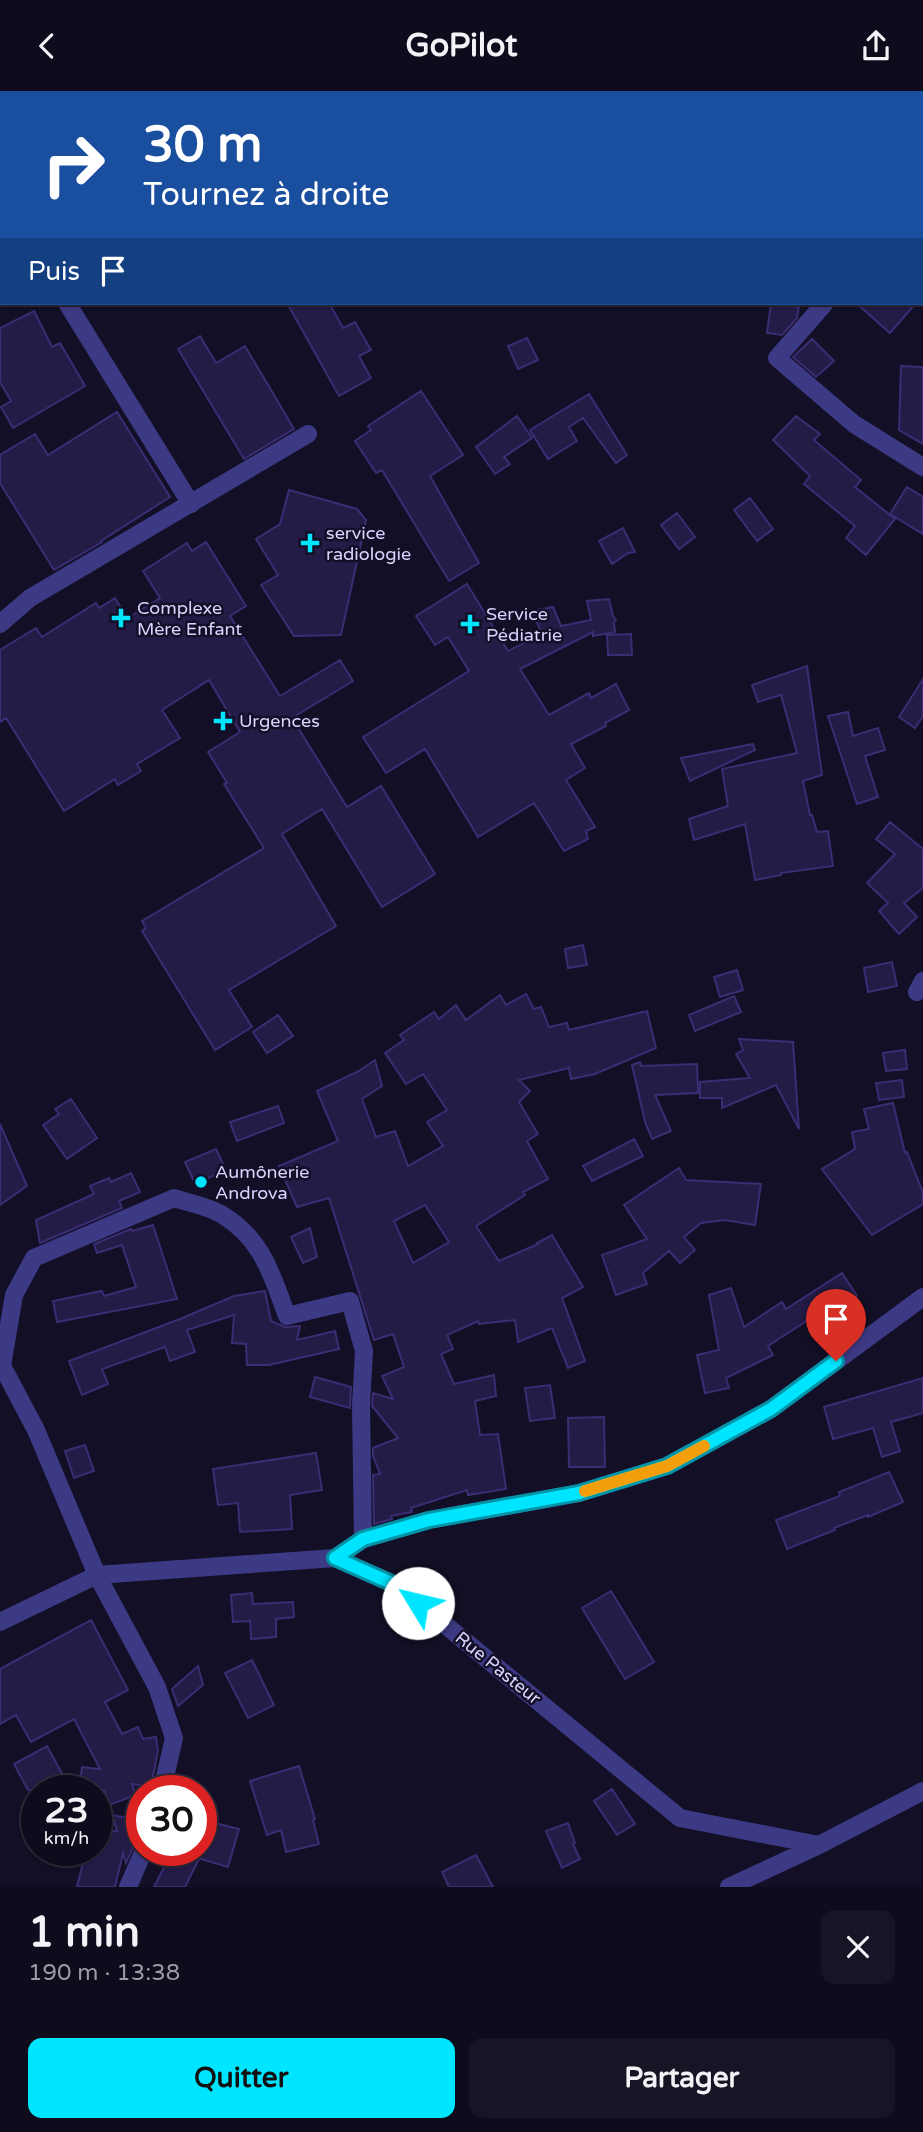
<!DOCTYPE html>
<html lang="fr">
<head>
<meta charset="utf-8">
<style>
	body { margin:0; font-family:"Varela Round",sans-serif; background:#171425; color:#f1f3f6; height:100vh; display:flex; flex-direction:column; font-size:26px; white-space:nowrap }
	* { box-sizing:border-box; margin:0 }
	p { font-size:23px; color:#9b9ba3 }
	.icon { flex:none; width:38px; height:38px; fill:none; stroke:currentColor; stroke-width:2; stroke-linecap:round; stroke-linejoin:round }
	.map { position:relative; height:1796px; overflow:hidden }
	.drawer { display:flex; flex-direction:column; background:#0e0b1c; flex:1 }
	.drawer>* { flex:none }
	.hud { position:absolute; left:0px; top:0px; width:924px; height:214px; box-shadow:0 2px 5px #0004,0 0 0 2px #2e2b3b; background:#1a4fa0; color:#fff; overflow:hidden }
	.speed { position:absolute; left:21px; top:1684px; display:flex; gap:14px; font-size:35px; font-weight:700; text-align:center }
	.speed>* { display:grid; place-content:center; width:91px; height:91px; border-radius:50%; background:#0e0b1c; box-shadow:0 2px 5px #0004,0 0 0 2px #2e2b3b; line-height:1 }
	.speed small { font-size:18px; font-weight:400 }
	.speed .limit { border:10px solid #d22; background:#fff; color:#111 }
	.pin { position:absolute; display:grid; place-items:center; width:60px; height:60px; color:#fff; margin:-72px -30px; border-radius:50% 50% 50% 0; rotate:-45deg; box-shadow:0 0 7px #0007 }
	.pin .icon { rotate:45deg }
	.me { position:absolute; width:77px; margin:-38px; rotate:306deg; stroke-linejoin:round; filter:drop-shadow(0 0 5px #0008) }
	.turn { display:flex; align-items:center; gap:24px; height:147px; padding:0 28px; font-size:32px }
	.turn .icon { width:91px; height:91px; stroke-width:2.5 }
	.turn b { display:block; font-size:49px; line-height:60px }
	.then { display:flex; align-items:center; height:66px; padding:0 28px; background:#0003; gap:14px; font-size:26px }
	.round { display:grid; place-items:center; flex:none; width:74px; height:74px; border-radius:14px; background:#171425 }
	.overview { display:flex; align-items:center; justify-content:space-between; height:119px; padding:0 28px }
	h1 { font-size:42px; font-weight:800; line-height:52px }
	.button { display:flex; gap:14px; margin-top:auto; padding:14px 28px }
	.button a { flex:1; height:80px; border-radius:14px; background:#00e5ff; color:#111; font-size:28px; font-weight:800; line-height:80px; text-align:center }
	.button a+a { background:#171425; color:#f1f3f6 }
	header { display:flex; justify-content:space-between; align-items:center; height:91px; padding:0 28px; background:#0e0b1c; font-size:32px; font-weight:800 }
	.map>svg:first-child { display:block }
	.building { fill:#241b47; stroke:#3b2d73; stroke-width:2; fill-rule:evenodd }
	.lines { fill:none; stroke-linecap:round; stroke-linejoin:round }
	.street { stroke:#3d3a85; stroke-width:18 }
	.route-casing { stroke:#0095a6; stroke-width:18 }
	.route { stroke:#00e5ff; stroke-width:12 }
	.slow { stroke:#f59e0b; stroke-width:12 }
	.poi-dot { fill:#00e5ff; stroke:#130f26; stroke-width:2.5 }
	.labels { text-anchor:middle; stroke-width:5; stroke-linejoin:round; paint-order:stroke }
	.poi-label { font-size:18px; fill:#d9d4ff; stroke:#130f26; text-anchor:start }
	.street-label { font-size:18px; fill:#d9d4ff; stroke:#130f26 }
</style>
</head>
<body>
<header><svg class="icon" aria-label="back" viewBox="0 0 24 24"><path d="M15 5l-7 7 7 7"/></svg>GoPilot<svg class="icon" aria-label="share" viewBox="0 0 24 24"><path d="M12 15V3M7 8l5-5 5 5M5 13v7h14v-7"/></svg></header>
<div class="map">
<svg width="923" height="1796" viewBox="0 0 923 1796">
	<rect width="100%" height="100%" fill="#130f26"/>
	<path class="building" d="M287,212H329L343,237L355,231L371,259L359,265L371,287L339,305Z
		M771,212L799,216L797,227L782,244L767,242Z
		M856,212H916L890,242Z
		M34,220L52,256L60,252L85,295L13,337L1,316L11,310L0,291V237Z
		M200,245L216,272L245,255L294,338L244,368L178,258Z
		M527,247L538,269L518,278L508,255Z
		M812,248L834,270L816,286L793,266Z
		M901,275L923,276V353L899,339Z
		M421,300L463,364L430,385L479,472L449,490L382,379L376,382L355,350L371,339L368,335Z
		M589,303L627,364L616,372L583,327L569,336L577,350L548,368L530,339Z
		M117,321L170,406L101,450L102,451L54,479L0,392V364L35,343L48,364Z
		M517,325L532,347L504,366L510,373L495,383L476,356Z
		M796,325L820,343L814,349L861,389L855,396L895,428L866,464L846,447L855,435L804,393L810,385L773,349Z
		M907,396L923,406V443L890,423Z
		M289,399L357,418L366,429L341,544L294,545L261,494L278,484L256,448L280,433Z
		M750,407L773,438L757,450L734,419Z
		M677,422L695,446L679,458L661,434Z
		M623,437L635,461L628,462L612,473L599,450Z
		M206,451L246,515L230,525L280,605L340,569L353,590L292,627L347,716L381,695L435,783L382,816L322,718L282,743L336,835L229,899L252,936L215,959L142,840L146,837L142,830L264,757L224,693L227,692L208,661L240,641L209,589L162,619L180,647L137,673L141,680L118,694L115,688L64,720L6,627L0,631V559L36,537L42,546L96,512L99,517L115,507L128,527L160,507L143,480L187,452L192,460Z
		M467,493L508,560L542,543L532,520L553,516L561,535L591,529L587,510L609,508L613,525L616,529L614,531L615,541L593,545V541L520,578L549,624L589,602L591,607L616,593L629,619L605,632L606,635L571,653L585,677L566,689L595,736L586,740L588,748L564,760L534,712L478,746L425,658L386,682L363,646L469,580L448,546L435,554L416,525Z
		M631,543L632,564H608L607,544Z
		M807,575L822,684L803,690L810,724H812L817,741L828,740L833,775L781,782V784L755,789L745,733L694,749L689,728L728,715L722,678L797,662L781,604L758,611L752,594Z
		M923,588V625L915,637L899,626Z
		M848,621L853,645L878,637L885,659L865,665L878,706L857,713L828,625Z
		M753,653L755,659L690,690L681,667Z
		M890,731L923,758V797L904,812L917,826L899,843L879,820L888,812L867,792L895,763L876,748Z
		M583,854L587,874L568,877L565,858Z
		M892,871L897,895L868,901L864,877Z
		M737,879L743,899L720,906L714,886Z
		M526,903L534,918L541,916L549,936L567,932L569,939L647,920L656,957L595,983L571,988L569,977L519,989L530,1000L519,1011L538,1043L527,1050L548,1088L523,1101L525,1104L476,1135L499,1170L538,1153L537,1152L552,1144L583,1196L562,1207L585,1270L568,1277L552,1237L518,1251L515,1229L479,1233L478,1230L447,1244L453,1258L441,1263L454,1293L494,1284L496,1305L475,1310L480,1344L498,1343L506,1398L468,1404L467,1399L411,1417L412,1421L391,1425L392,1428L374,1433L373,1384L380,1383L373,1365V1357L398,1347L372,1315L373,1302L393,1308L382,1285L404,1276L393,1243L374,1249L329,1107L297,1116L279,1075L338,1050L317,1000L359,980L375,969L382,995L362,1008L376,1046L395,1040L408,1075L443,1055L427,1031L447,1019L423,983L406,993L385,962L404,949L400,944L434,921L439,928L456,914L466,929L500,904L506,914ZM425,1114L449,1151L413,1172L394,1130Z
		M734,905L741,921L695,940L689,924Z
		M278,924L293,945L267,962L253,941Z
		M739,948L793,951L799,1038L776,994L722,1017V1007H700V991L750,987L736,963L743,959Z
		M905,959L907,978L886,980L883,962Z
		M640,971L641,975L697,973L698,1002L655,1004L671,1040L652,1048L645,1031L632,974Z
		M902,989L904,1006L879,1009L876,992Z
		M71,1008L97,1047L67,1068L43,1034L59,1023L55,1018Z
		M893,1012L905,1062L907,1061L923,1102V1113L872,1144L822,1078L855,1058L852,1041L869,1038L864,1018Z
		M278,1015L284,1032L237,1050L230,1031Z
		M0,1033L27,1095L0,1114Z
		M634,1048L643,1065L592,1090L583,1075Z
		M216,1058L226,1079L195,1093L185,1071Z
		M679,1077L686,1089L761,1093L755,1134L725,1129L701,1132L684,1146L695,1159L680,1172L669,1160L643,1182L647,1193L616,1204L602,1164L647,1148L624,1114Z
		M131,1082L140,1101L119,1110L122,1117L40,1152L36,1129L94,1103L90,1095L109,1087L111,1091Z
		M153,1134L177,1208L57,1231L53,1210L102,1200L104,1205L136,1196L122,1154L97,1162L94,1153L131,1138L132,1140Z
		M310,1137L317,1166L303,1172L291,1146Z
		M842,1182L857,1205L828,1223L825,1218L768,1255L773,1264L726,1287L729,1297L705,1302L697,1264L719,1259L709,1204L731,1197L744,1236L782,1211L786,1218Z
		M265,1200L271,1230L285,1236L300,1235L297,1249L335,1240L339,1258L269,1274H247L246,1253L232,1252L234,1224L187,1239L195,1261L170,1270L165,1256L102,1278L108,1293L82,1304L69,1270L180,1228L234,1205Z
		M315,1286L351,1296L350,1317L310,1306Z
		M923,1287V1322L891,1331L900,1360L882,1366L873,1337L833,1348L824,1316Z
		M550,1294L555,1327L530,1330L525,1297Z
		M604,1326L605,1376H569L568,1327Z
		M85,1354L94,1380L74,1387L65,1360Z
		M316,1362L322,1399L290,1404L292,1438L240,1441L238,1412L218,1414L213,1378Z
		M889,1381L903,1411L868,1426V1424L834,1437L835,1439L787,1458L776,1429L840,1405L839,1401Z
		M611,1500L654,1571L625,1588L582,1517Z
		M252,1502L253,1513L293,1511L294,1526L276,1528V1546L251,1548L250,1530L233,1531L231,1504Z
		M91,1529L128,1599L105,1611L122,1643L138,1636L143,1648L156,1646L158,1659L151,1696L132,1693L136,1704L109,1714L105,1701L103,1699H79L82,1676L100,1678L74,1628L31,1651L16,1624L0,1633V1578Z
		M252,1569L274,1614L248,1627L225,1582Z
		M198,1575L203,1594L178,1615L172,1598Z
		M47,1655L71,1699H28L14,1673Z
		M299,1675L315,1728L313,1729L319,1753L286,1761L281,1739L267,1744L250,1690Z
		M612,1698L635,1733L617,1744L594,1710Z
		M112,1724L139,1729L135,1752L126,1772L123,1762L115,1796H77L86,1759H96V1740H117Z
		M215,1732L239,1738L228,1776L201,1768V1764L185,1796H154L173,1759H201V1747L211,1749Z
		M568,1732L575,1752L573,1753L580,1768L562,1777L546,1740Z
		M476,1764L493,1796H449L442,1781Z"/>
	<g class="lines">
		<path class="street" d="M922,108L923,107
			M0,113H2
			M67,212L191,413
			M825,212L777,267L854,333L923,376
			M0,533L30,507L308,343
			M917,901L923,890
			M0,1271L36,1339L97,1484L157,1596L174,1647L162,1699
			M2,1275L14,1204L34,1167L174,1107C189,1112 207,1115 221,1123C262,1147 272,1184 287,1225L350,1210L364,1260L361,1314L363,1448
			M335,1467L363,1448L429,1429L579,1402L667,1375L771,1318L923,1206
			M0,1531L97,1484L335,1467L398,1495L680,1727L819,1754
			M128,1796L144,1759
			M729,1796L819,1754L923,1700"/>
	</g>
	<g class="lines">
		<defs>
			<path id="route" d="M418,1512L398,1495L335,1467L363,1448L429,1429L579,1402L667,1375L771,1318L836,1270"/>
		</defs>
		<use href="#route" class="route-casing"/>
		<use href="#route" class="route"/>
		<path class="slow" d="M585,1400L667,1375L704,1355"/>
	</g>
	<g class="poi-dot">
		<path d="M306.5 441.5h7v7h7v7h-7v7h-7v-7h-7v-7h7z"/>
		<path d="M117.5 516.5h7v7h7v7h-7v7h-7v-7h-7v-7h7z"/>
		<path d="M466.5 522.5h7v7h7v7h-7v7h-7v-7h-7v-7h7z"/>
		<path d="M219.5 619.5h7v7h7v7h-7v7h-7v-7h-7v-7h7z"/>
		<circle cx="201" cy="1091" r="7"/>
	</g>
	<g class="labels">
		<g class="poi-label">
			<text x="326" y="448">service<tspan x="326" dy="21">radiologie</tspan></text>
			<text x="137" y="523">Complexe<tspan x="137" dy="21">Mère Enfant</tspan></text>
			<text x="486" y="529">Service<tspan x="486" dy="21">Pédiatrie</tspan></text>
			<text x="239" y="636">Urgences</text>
			<text x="215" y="1087">Aumônerie<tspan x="215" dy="21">Androva</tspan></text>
		</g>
		<g class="street-label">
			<text transform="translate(498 1577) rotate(39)" y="6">Rue Pasteur</text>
		</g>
	</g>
</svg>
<div class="speed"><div>23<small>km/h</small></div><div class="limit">30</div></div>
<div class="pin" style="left:836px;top:1270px;background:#d93025"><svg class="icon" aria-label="arrive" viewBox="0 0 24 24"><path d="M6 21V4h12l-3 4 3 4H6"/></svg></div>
<svg class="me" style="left:418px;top:1512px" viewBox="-20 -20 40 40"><circle r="19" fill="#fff"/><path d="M0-13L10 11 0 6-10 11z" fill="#00e5ff"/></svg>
<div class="hud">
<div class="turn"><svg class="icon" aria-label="right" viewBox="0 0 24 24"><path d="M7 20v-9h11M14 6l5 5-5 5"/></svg><div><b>30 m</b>Tournez à droite</div></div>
<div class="then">Puis<svg class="icon" aria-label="arrive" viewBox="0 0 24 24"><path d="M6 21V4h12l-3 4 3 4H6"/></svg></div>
</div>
</div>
<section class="drawer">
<div class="overview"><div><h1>1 min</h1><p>190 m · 13:38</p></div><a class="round"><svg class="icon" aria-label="close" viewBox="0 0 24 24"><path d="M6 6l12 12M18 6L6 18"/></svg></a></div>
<div class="button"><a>Quitter</a><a>Partager</a></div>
</section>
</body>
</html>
